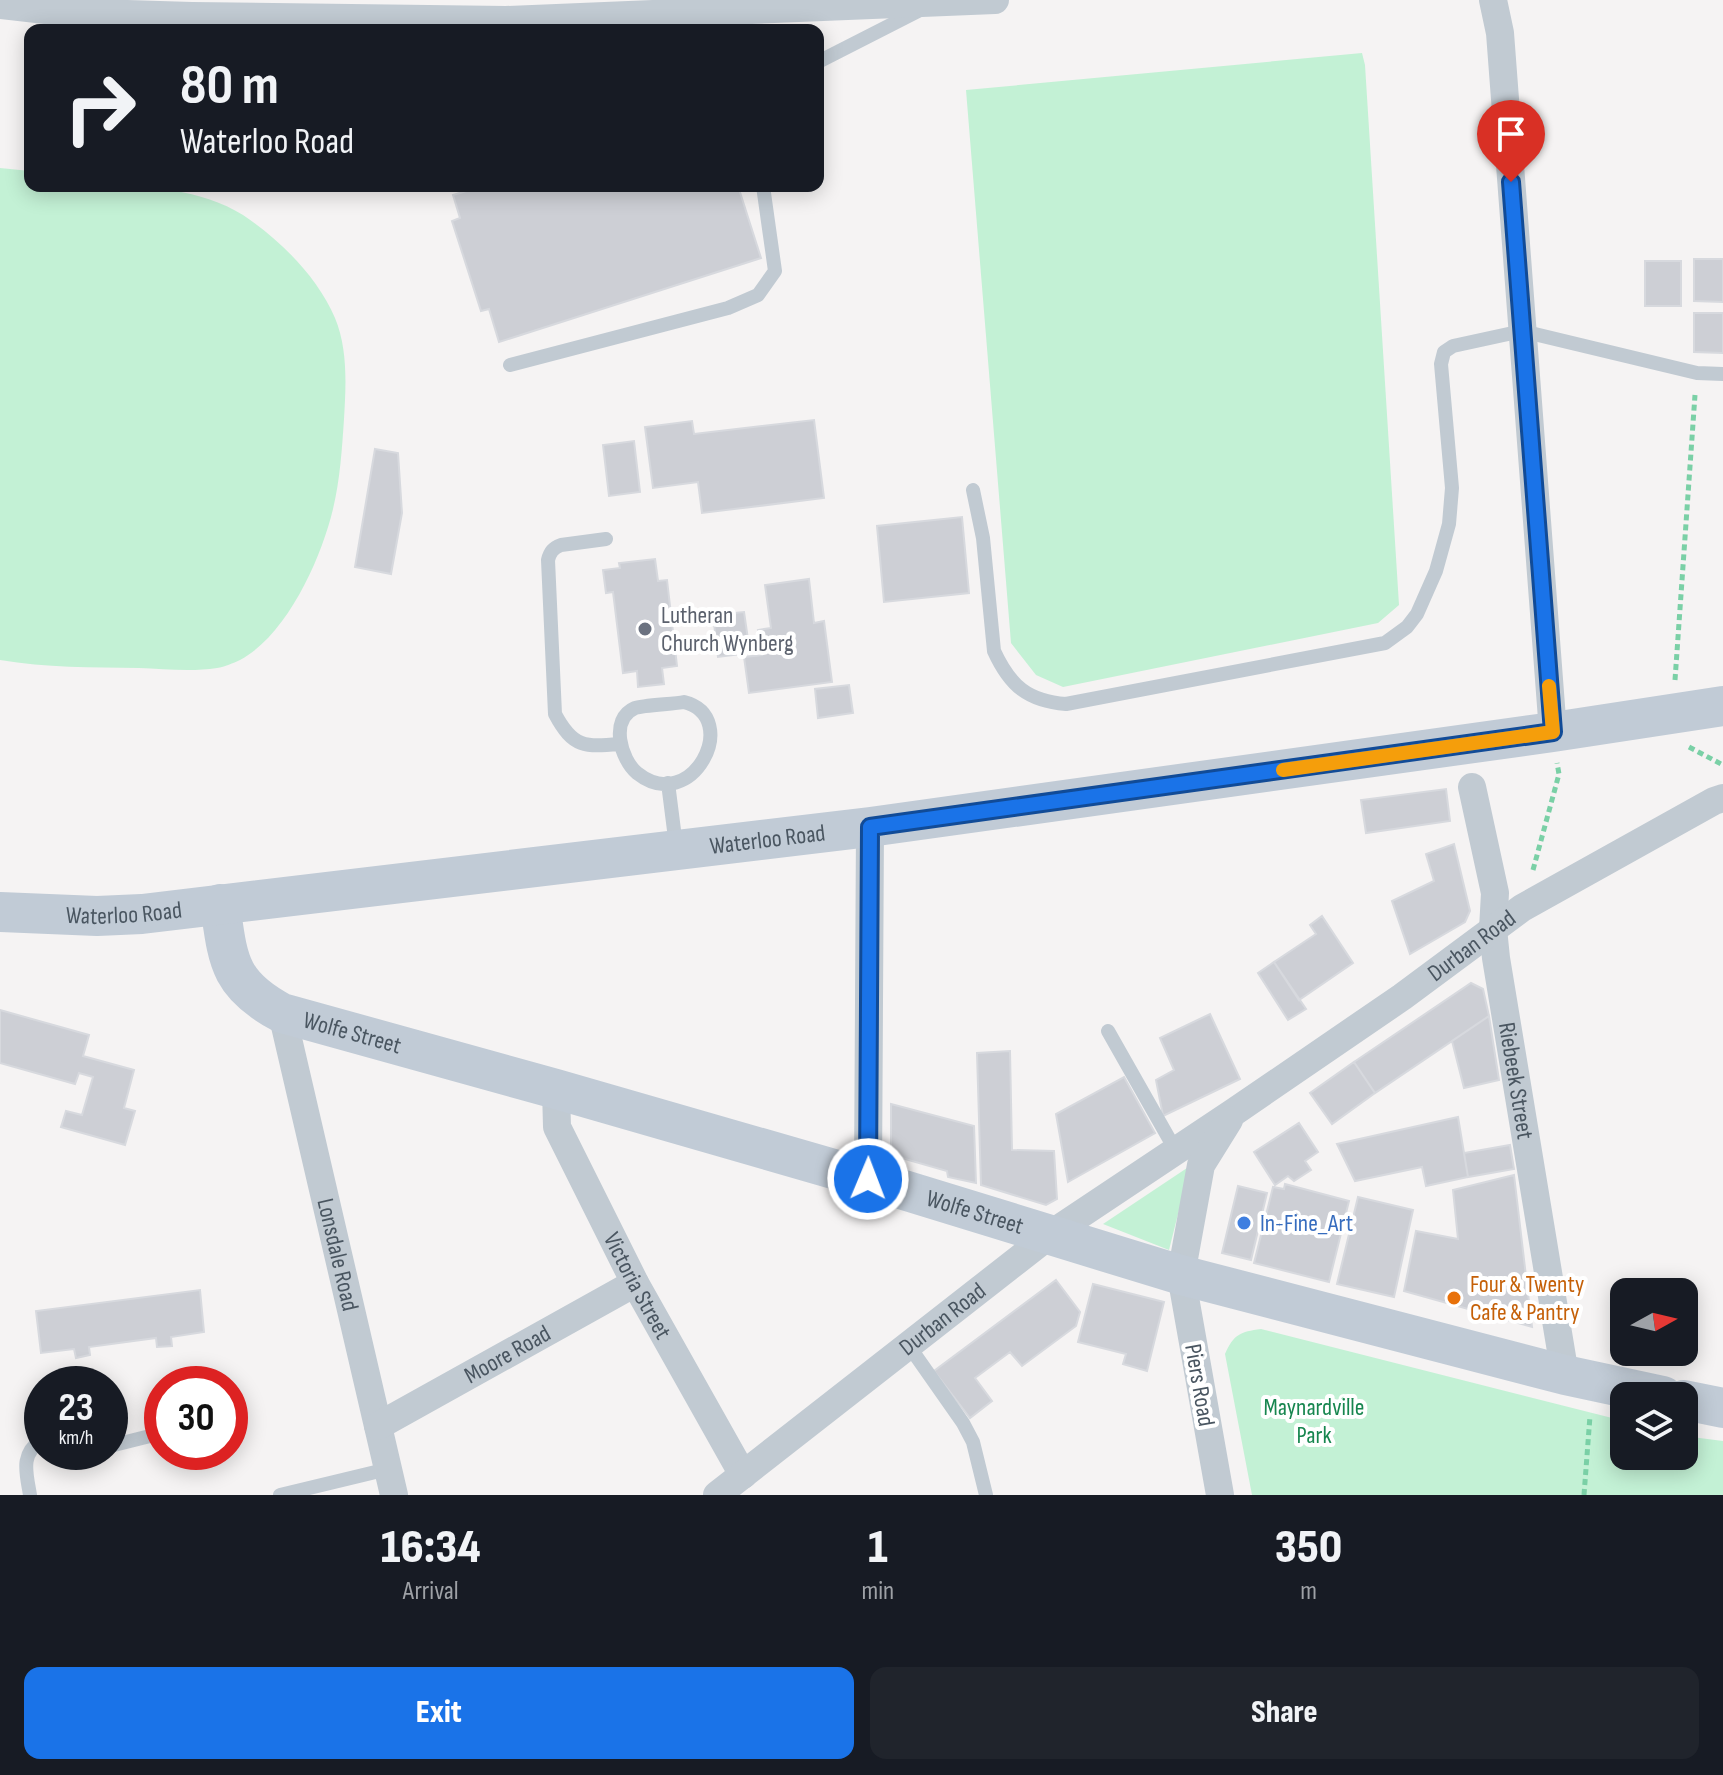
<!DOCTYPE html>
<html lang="en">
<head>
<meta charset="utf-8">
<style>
	body { margin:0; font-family:"Sofia Sans Condensed",sans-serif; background:#20242c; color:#f1f3f6; height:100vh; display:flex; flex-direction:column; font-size:30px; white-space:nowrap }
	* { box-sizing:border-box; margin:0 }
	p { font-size:26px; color:#9ea1a6 }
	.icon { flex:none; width:44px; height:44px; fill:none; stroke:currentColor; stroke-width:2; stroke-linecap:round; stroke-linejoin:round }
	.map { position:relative; height:1495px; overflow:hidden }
	.side { display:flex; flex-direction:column; background:#171b24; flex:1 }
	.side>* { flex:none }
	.guide { position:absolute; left:24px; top:24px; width:800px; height:168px; border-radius:16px; box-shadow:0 4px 20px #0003; background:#171b24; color:#f1f3f6; overflow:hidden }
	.needle { width:52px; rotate:82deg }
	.fabs { position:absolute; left:1610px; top:1278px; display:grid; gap:16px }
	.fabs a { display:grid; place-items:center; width:88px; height:88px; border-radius:16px; background:#171b24; box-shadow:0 4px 20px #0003; font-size:40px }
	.speed { position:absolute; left:24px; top:1366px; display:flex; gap:16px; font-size:40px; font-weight:700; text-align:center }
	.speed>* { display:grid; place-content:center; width:104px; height:104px; border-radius:50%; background:#171b24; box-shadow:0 4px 20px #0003; line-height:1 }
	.speed small { font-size:20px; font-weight:400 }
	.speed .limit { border:12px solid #d22; background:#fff; color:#111 }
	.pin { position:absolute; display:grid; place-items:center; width:68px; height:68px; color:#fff; margin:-82px -34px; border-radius:50% 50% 50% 0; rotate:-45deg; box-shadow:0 0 8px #0007 }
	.pin .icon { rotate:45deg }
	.me { position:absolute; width:88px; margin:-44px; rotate:1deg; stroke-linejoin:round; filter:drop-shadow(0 0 6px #0008) }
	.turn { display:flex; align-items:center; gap:28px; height:168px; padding:0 24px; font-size:36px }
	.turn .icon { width:104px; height:104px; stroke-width:2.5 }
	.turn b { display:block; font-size:56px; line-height:68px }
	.eta { display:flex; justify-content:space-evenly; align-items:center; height:136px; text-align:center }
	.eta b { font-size:48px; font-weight:800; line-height:56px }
	.action { display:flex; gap:16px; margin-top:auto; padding:16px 24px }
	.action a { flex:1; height:92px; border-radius:16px; background:#1a73e8; color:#fff; font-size:32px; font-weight:800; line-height:92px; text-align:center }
	.action a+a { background:#20242c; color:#f1f3f6 }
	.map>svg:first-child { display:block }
	.park { fill:#c3f1d5 }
	.building { fill:#cdcfd5; stroke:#d7d9de; stroke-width:2 }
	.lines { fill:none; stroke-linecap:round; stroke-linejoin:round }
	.path { stroke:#7ad0a6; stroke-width:5; stroke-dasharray:6 4; stroke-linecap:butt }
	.lane { stroke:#c1cad2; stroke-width:14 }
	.street { stroke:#c1cad2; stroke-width:28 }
	.secondary { stroke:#c1cbd6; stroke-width:40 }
	.route-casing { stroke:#114b97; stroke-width:20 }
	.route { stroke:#1a73e8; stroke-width:14 }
	.slow { stroke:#f59e0b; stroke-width:14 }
	.worship-dot { fill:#6b7280; stroke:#fff; stroke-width:3 }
	.shop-dot { fill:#3f7fe0; stroke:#fff; stroke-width:3 }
	.food-dot { fill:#e8710a; stroke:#fff; stroke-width:3 }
	.labels { text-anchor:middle; stroke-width:8; stroke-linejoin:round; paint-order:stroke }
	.worship-label { font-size:24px; fill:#5b616d; stroke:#fff; text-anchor:start }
	.street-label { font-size:24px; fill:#4a5661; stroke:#fff }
	.shop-label { font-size:24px; fill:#366cbe; stroke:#fff; text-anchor:start }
	.food-label { font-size:24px; fill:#c56008; stroke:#fff; text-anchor:start }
	.park-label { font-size:24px; fill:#17864f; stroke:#fff }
</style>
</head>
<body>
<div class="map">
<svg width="1723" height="1495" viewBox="0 0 1723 1495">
	<rect width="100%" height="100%" fill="#f5f3f3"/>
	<path class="park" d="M1362,53L1365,65L1399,605L1378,623L1063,687L1036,675L1011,643L966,90Z
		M0,168L30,171V186C97,186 184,178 243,215C280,240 317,276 335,318C348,349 346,386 344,419C342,449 340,480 333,509C321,559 287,635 240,660C233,663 225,667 217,668C192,672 164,669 139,668C92,667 46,668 0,660Z
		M1190,1166L1169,1250L1103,1224Z
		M1261,1329L1624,1421V1456H1684V1436L1723,1441V1495H1252L1225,1354C1234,1334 1240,1332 1261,1329Z"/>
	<path class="building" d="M483,186H738L761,258L499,342L489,309L481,311L452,221L460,218L453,195Z
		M1694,259H1723V302L1694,301Z
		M1645,261H1681V306H1645Z
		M1694,313H1723V353L1694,352Z
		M814,420L824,498L702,513L698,482L653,488L645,427L692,421L694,434Z
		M634,441L640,492L609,496L603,445Z
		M375,449L398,453L402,513L391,574L355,567Z
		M962,517L969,593L884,602L877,526Z
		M655,559L658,581L667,580L677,666L662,668L664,684L638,687L637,671L623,673L613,592L606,593L603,570L620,568L619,563Z
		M809,579L814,623L824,621L832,682L749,693L744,657L762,655L758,630L771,628L765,585Z
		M744,612L750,653L718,657L713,615Z
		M849,685L853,713L818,718L815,689Z
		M1446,789L1450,821L1366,833L1361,800Z
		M1454,844L1470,911L1465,922L1410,954L1392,901L1434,881L1426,854Z
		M1322,916L1353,963L1299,1000L1274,962L1316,934L1310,925Z
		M1274,962L1306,1009L1288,1020L1258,973Z
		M1471,983L1483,989L1489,1016L1375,1093L1354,1062Z
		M0,1010L89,1035L83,1056L134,1070L124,1108L135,1111L125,1145L61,1127L66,1111L82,1115L93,1077L79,1073L75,1084L0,1063Z
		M1210,1014L1240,1079L1163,1116L1156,1080L1174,1070L1160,1038Z
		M1489,1016L1499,1080L1464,1088L1452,1041Z
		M1010,1051L1012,1150L1054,1151L1057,1199L1046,1205L981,1185L977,1053Z
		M1354,1062L1375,1093L1332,1124L1310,1093Z
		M1124,1077L1155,1133L1068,1182L1056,1114Z
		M891,1104L974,1126L976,1183L948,1177L947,1171L891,1155Z
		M1458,1117L1468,1177L1426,1186L1422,1167L1355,1181L1337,1144Z
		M1299,1123L1318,1152L1305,1161L1311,1170L1294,1181L1288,1176L1275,1185L1254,1152Z
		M1510,1145L1514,1169L1468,1177L1464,1153Z
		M1514,1175L1532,1327L1404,1291L1416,1231L1458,1239L1453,1190Z
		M1285,1184L1349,1201L1329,1282L1254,1263L1273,1187L1284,1189Z
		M1238,1186L1267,1193L1251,1260L1222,1253Z
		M1358,1197L1413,1210L1394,1297L1337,1284Z
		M1056,1280L1080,1312L1076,1326L1022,1366L1010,1352L975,1378L992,1401L970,1418L934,1371Z
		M1093,1284L1164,1302L1147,1371L1123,1364L1126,1354L1078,1342Z
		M200,1290L204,1332L171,1337L172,1346L157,1347L156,1338L89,1347L90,1355L76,1358L74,1349L41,1353L36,1311Z"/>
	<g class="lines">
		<path class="path" d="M1675,680L1695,395
			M1689,747L1723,765
			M1533,870L1559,774L1557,763
			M1584,1495L1590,1416"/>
		<path class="lane" d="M818,62L920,10
			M510,365L728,308L758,295L775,271L763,186
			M973,490L983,538L994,651C1010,686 1028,701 1066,704L1385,643L1407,627L1417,614L1436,571L1449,524L1452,488L1441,364L1444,352L1453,346L1522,331L1697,373L1723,374
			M606,539L561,545C553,548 550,552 548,560L555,714C573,748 585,747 620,744
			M684,702C743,717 692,817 637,773C621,760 609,719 635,708C643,705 674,704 684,702Z
			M668,783L676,846
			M1108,1031L1176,1151
			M909,1346L963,1423L973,1442L986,1495
			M230,1415L232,1414
			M110,1446L162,1433
			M30,1495C26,1471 20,1455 42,1439
			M280,1495L388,1469"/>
		<g class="street">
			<path d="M1493,0L1500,33L1553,732"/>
			<path d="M0,5L63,12L192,16L506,20L995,0"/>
			<path id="s1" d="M1472,787L1495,893L1493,929L1496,958L1565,1375"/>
			<path id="s2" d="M282,1013L394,1495"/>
			<path id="s3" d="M556,1089L557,1127L635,1283L743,1475"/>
			<path d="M868,1179L870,827"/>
			<path id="s4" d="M378,1426L635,1283"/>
			<path id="s5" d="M717,1495L1051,1234L1234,1112L1402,997L1522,908L1714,801L1723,798"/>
			<path d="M1220,1495L1181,1275L1201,1165L1229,1120"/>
		</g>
		<g class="secondary">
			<path id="s6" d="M220,904C228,960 228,984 282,1013L556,1089L868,1179L1181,1275L1565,1375L1663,1396"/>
			<path id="s7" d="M0,912L97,916L142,914L870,827L1553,732L1723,706"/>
			<path d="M1684,1400L1723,1408"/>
		</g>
	</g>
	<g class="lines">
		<defs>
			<path id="route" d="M868,1179L870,827L1553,732L1511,182"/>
		</defs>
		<use href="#route" class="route-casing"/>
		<use href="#route" class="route"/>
		<path class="slow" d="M1283,770L1553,732L1549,686"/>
	</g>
	<circle class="worship-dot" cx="645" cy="629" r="8"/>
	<circle class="shop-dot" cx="1244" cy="1223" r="8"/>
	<circle class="food-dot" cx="1454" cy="1298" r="8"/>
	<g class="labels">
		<g class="worship-label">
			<text x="661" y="623">Lutheran<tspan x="661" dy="28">Church Wynberg</tspan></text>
		</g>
		<g class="street-label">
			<text dy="8" stroke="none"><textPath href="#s7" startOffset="772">Waterloo Road</textPath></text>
			<text dy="8" stroke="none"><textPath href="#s7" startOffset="124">Waterloo Road</textPath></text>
			<text dy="8" stroke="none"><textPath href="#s5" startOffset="934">Durban Road</textPath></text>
			<text dy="8" stroke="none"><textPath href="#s6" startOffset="206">Wolfe Street</textPath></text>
			<text dy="8" stroke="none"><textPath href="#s1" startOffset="298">Riebeek Street</textPath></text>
			<text dy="8" stroke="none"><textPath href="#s6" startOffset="854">Wolfe Street</textPath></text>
			<text dy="8" stroke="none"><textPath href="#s2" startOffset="248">Lonsdale Road</textPath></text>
			<text dy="8" stroke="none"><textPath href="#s3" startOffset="216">Victoria Street</textPath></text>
			<text dy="8" stroke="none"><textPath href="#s5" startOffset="286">Durban Road</textPath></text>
			<text dy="8" stroke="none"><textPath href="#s4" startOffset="148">Moore Road</textPath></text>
			<text transform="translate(1200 1385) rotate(80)" y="8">Piers Road</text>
		</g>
		<g class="shop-label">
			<text x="1260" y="1231">In-Fine_Art</text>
		</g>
		<g class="food-label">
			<text x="1470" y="1292">Four &amp; Twenty<tspan x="1470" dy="28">Cafe &amp; Pantry</tspan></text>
		</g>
		<g class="park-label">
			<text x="1314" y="1415">Maynardville<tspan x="1314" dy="28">Park</tspan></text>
		</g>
	</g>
</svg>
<div class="fabs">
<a><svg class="needle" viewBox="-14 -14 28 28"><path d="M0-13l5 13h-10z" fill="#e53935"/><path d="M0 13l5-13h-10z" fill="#9ea1a6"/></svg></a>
<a><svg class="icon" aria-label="layers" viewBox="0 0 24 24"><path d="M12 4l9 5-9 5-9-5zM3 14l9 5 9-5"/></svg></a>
</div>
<div class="speed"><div>23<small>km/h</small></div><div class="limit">30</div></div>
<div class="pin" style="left:1511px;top:182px;background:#d93025"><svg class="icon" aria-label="arrive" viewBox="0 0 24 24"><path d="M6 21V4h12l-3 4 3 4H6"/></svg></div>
<svg class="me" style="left:868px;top:1179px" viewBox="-20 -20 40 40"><circle r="17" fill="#1a73e8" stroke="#fff" stroke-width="3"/><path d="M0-11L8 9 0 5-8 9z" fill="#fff"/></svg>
<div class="guide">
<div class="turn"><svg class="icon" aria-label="right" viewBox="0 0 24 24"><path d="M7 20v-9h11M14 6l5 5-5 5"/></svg><div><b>80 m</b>Waterloo Road</div></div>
</div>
</div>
<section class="side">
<div class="eta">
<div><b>16:34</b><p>Arrival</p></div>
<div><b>1</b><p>min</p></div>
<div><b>350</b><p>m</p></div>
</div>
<div class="action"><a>Exit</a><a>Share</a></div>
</section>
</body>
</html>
